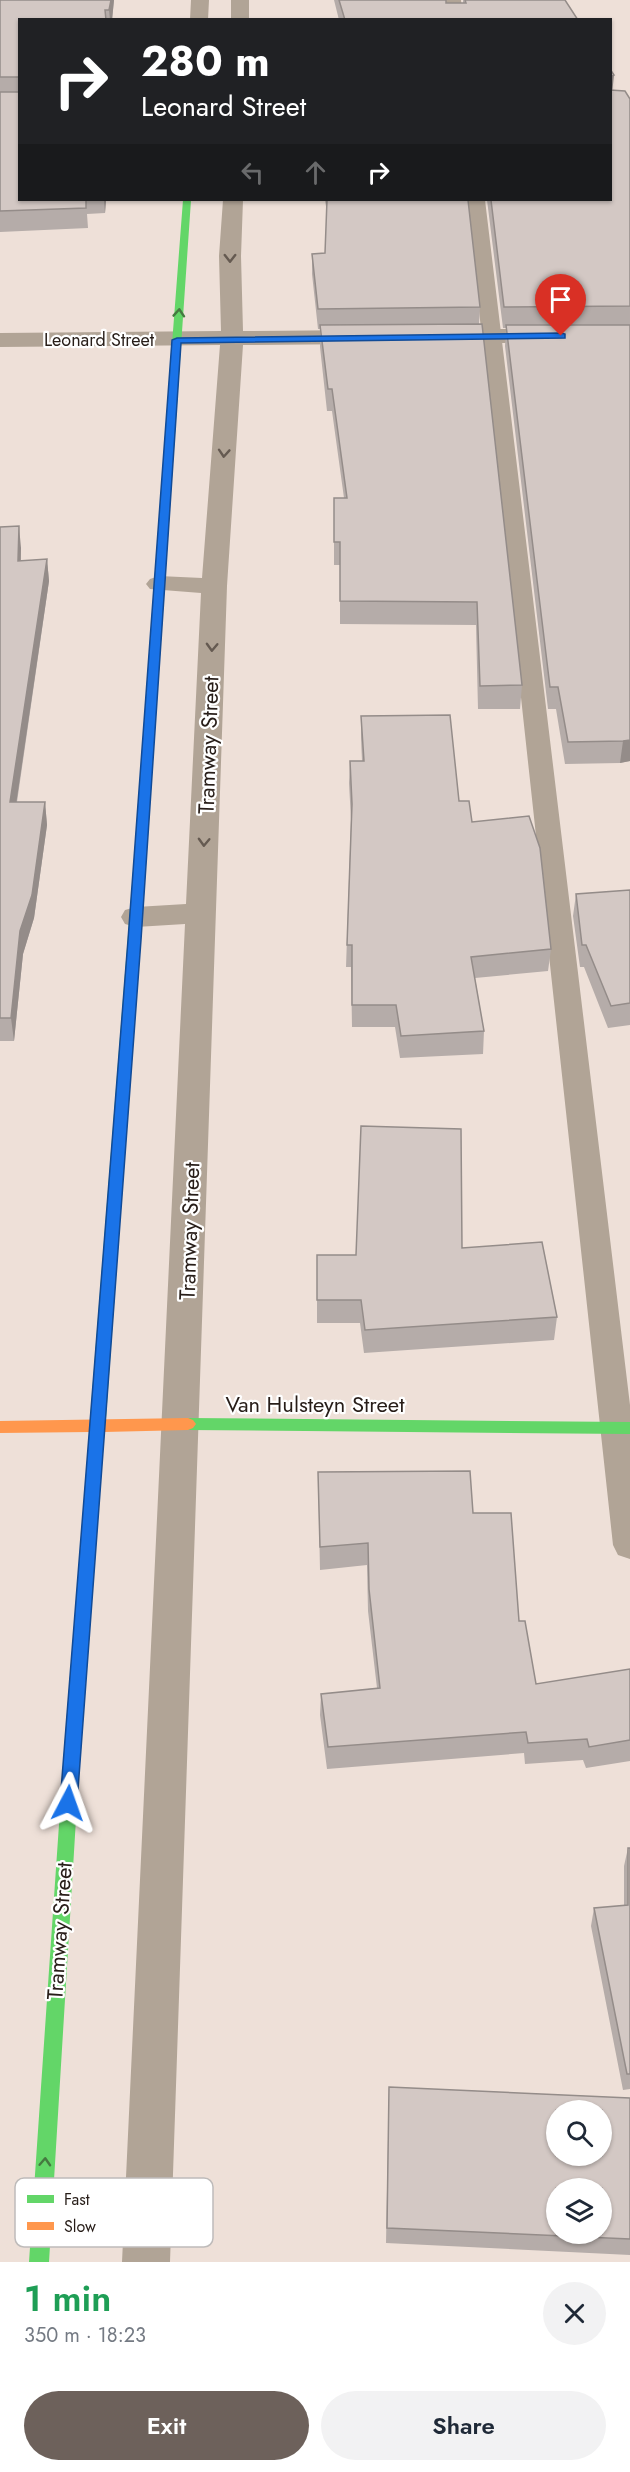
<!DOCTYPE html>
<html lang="en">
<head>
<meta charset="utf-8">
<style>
	body { margin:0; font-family:Jost,sans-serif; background:#f2f2f3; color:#1f2937; height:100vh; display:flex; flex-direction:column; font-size:22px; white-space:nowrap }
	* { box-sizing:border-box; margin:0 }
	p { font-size:20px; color:#747a83 }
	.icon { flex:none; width:33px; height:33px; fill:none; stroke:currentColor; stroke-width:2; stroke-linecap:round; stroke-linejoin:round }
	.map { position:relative; height:2262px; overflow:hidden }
	.side { display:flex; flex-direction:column; background:#fff; flex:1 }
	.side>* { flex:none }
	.top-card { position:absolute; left:18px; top:18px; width:594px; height:183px; border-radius:0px; box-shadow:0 2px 4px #0004; background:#202124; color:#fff; overflow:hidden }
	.buttons { position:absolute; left:546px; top:2100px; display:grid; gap:12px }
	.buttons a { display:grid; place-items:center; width:66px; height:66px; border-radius:50%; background:#fff; box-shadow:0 2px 4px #0004; font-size:30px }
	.pin { position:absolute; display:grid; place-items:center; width:51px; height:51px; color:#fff; margin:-62px -26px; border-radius:50% 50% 50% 0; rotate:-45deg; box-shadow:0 0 6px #0007 }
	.pin .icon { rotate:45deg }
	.me { position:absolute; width:66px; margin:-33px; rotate:4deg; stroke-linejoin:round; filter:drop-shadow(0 0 4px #0008) }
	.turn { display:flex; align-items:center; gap:21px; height:126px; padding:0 24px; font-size:27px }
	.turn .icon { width:78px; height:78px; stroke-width:2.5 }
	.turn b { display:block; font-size:42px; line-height:51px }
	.lanes { display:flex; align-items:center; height:57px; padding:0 24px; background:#0003; justify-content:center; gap:30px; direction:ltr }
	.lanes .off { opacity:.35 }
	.round { display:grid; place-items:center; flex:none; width:63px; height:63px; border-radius:32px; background:#f2f2f3 }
	.head { display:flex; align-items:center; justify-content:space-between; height:102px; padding:0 24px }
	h1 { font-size:36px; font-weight:600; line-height:45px; color:#1e9e55 }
	.action { display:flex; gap:12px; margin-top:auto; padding:12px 24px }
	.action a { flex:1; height:69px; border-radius:36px; background:#6d615b; color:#fff; font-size:24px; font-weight:600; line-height:69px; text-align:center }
	.action a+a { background:#f2f2f3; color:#1f2937 }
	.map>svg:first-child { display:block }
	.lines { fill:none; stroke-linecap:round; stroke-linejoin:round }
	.lane { fill:#b1a496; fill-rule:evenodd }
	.street { fill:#b1a496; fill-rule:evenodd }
	.fast { fill:#63d668; fill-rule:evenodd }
	.slow { fill:#ff974d; fill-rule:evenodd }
	.wall { fill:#b5aca9 }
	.shaded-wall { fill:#948c89 }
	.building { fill:#d3c8c4; stroke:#948c89; stroke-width:1.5; fill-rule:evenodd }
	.oneway { stroke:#655a51 }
	.oneway2 { stroke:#457a40 }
	.route { fill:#1a73e8; stroke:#114b97; stroke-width:1.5 }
	.labels { text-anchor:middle; stroke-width:4.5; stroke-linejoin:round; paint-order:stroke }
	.far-street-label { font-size:18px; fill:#271d18; stroke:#fff }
	.street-label { font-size:22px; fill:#271d18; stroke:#fff }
	.key { fill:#fff; stroke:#bebbba; stroke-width:1.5 }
	.key-label { font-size:16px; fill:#271d18 }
</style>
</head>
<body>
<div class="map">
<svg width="630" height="2262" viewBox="0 0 630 2262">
	<rect width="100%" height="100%" fill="#eee0d8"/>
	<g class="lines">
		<path class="lane" d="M445,0H461L463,20H447Z
			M467,200H485L630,1405V1559L618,1555L613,1545Z"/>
		<path class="street" d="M191,0H209L208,20H190Z
			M231,0H249V20H231Z
			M223,200H243L241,256L243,331L364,330L372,332L375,337L372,342L364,344L243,345L227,586L170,2262H122L185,924L136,927L125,924L121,917L125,910L136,907L186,904L201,593L150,589L146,584L150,579L159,576L202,578L220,345L0,347V333L221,331L219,256Z
			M440,329H630V343H440L432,341L429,336L432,331Z"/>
		<path class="fast" d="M183,200H191L174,449L169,452L164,449Z
			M156,639L161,642L105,1432L102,1436L97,1438L92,1436L89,1432L151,642Z
			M188,1418L630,1422V1434L188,1430L183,1428L180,1424L183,1420Z
			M73,1729L79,1732L81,1737L49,2262H29L65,1737L67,1732Z"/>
		<path class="slow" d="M169,446L174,449L161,642L156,645L151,642L164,449Z
			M188,1418L193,1420L196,1424L193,1428L188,1430L104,1432L81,1737L79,1742L73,1745L67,1742L65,1737L90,1432L0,1433V1421Z"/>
	</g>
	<path class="wall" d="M0,0H114L112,20H20V200H106L105,213L87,214L88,228L0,232Z
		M334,0H446V3H463V0H565L578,20H339Z
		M613,90L630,99V761L620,763L565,764L556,709H548L505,346L506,328H503L487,200H485H610Z
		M325,200H468L480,307L479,324L522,685L520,709H478L476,625L340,624V565H334V498H344L332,411H327L320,347V329H318L312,274V254L325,253L327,213Z
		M0,527L21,548V561L47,559L49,581L17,802H45L47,825L34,918L23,954L14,1041H0Z
		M361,716L459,801L551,949L548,971L475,978L484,1031L483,1054L400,1058L395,1027H352L351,967H346L351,820L349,783L350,761H362L361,738Z
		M630,890V1025L608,1028L584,967H580L573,916L576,894Z
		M462,1248L557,1317L554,1340L364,1353L360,1323H317V1255H356Z
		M318,1472L473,1513L519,1621L536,1684L630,1669V1761L586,1768L583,1760L525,1764L524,1753L327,1769L320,1715L321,1694L377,1688L368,1611L367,1565L320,1570Z
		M628,1848H630V2089L623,2090L591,1926L594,1908L624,1906V1866Z
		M389,2087L630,2098V2255L386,2243Z"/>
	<path class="shaded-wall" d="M111,0H114L112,20H110L109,10Z
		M614,75L612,94L610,95V76Z
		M104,200H106L105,213Z
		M19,526L21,548L20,583L18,561Z
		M47,559L49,581L13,825L10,802Z
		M630,740V761L620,763L623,741Z
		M45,802L47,825L34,918L23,954L14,1041L11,1018L20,931Z"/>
	<path class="building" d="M0,0H111L109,10H105L106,20H20V77H0Z
		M339,0H446V3H466L465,0H565L578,20H345Z
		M610,69L614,75L610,76Z
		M610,90L625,91L630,99V306L504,307L491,200H610Z
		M0,92H20V200H86V208L0,211Z
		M327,200H468L480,307L318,309L312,254L325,253Z
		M482,324L522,685L480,686L477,602L340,601V542H334V498H347L332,389H328L320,325Z
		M506,325H630V740L623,741L568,742L558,687H550Z
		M19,526L18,561L47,559L10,802H45L32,895L20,931L11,1018H0V527Z
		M450,715L459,801H469L472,822L529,816L540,848L551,949L471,957L484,1031L401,1036L396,1005H352V945H347L352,804L350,761H364L361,716Z
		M630,890V1003L611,1006L586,945H582L576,894Z
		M361,1126L461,1129L462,1248L542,1242L557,1317L365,1330L361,1300H317V1255H356Z
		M470,1471L473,1513H511L519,1621H525L536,1684L630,1669V1740L589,1747L587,1739L528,1743L526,1732L328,1747L321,1694L380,1688L369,1589L368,1543L320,1547L318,1472Z
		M628,1848H630V2074H627L594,1908L628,1905Z
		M389,2087L630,2098V2239L387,2228ZM556,2110H602V2156H556ZM556,2188H602V2234H556Z"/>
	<defs><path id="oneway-chevron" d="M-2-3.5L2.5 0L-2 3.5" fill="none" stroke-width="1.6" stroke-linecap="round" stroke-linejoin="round" transform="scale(1.5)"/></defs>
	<g class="oneway">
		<use href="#oneway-chevron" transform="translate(230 258) rotate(90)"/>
		<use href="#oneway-chevron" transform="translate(224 453) rotate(94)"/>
		<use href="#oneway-chevron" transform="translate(212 647) rotate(92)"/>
		<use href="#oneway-chevron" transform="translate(204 842) rotate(92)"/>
	</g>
	<g class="oneway2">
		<use href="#oneway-chevron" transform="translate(179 313) rotate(-86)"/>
		<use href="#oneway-chevron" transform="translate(45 2162) rotate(-87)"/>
	</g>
	<path class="route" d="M561,333L565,334V338L181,343L141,940L77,1803L75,1809L68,1811L62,1809L60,1803L128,940L172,340L177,338Z"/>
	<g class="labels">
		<g class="far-street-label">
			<text x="99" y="346">Leonard Street</text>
		</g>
		<g class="street-label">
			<text transform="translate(208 745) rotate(-88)" y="8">Tramway Street</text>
			<text transform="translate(189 1231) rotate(-88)" y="8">Tramway Street</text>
			<text x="315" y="1412">Van Hulsteyn Street</text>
			<text transform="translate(59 1931) rotate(-86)" y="8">Tramway Street</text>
		</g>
	</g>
	<rect x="15" y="2178" width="198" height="69" rx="9" class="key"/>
	<rect x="27" y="2195" width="27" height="8" fill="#63d668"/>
	<rect x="27" y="2222" width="27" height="8" fill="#ff974d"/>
	<g class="key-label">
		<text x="64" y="2205">Fast</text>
		<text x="64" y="2232">Slow</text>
	</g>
</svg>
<div class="buttons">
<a><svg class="icon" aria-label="search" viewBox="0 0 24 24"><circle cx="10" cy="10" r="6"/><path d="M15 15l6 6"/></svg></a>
<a><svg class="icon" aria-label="layers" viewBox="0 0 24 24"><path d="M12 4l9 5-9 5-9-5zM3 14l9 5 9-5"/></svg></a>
</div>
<div class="pin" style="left:561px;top:336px;background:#d93025"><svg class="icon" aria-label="arrive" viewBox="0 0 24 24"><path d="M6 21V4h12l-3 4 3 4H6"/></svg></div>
<svg class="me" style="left:68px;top:1803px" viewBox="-20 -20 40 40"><path d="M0-17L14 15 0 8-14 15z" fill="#1a73e8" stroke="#fff" stroke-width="4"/></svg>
<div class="top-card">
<div class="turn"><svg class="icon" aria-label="right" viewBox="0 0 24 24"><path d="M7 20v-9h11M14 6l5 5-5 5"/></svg><div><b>280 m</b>Leonard Street</div></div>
<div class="lanes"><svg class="icon off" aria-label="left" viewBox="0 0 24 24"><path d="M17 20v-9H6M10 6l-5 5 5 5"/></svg><svg class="icon off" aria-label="ahead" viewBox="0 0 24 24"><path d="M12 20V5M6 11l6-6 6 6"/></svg><svg class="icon" aria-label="right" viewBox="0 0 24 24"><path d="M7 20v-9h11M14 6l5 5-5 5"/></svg></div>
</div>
</div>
<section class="side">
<div class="head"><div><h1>1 min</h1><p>350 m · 18:23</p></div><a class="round"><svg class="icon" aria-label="close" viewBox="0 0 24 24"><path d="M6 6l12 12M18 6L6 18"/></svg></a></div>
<div class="action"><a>Exit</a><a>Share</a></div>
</section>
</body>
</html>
